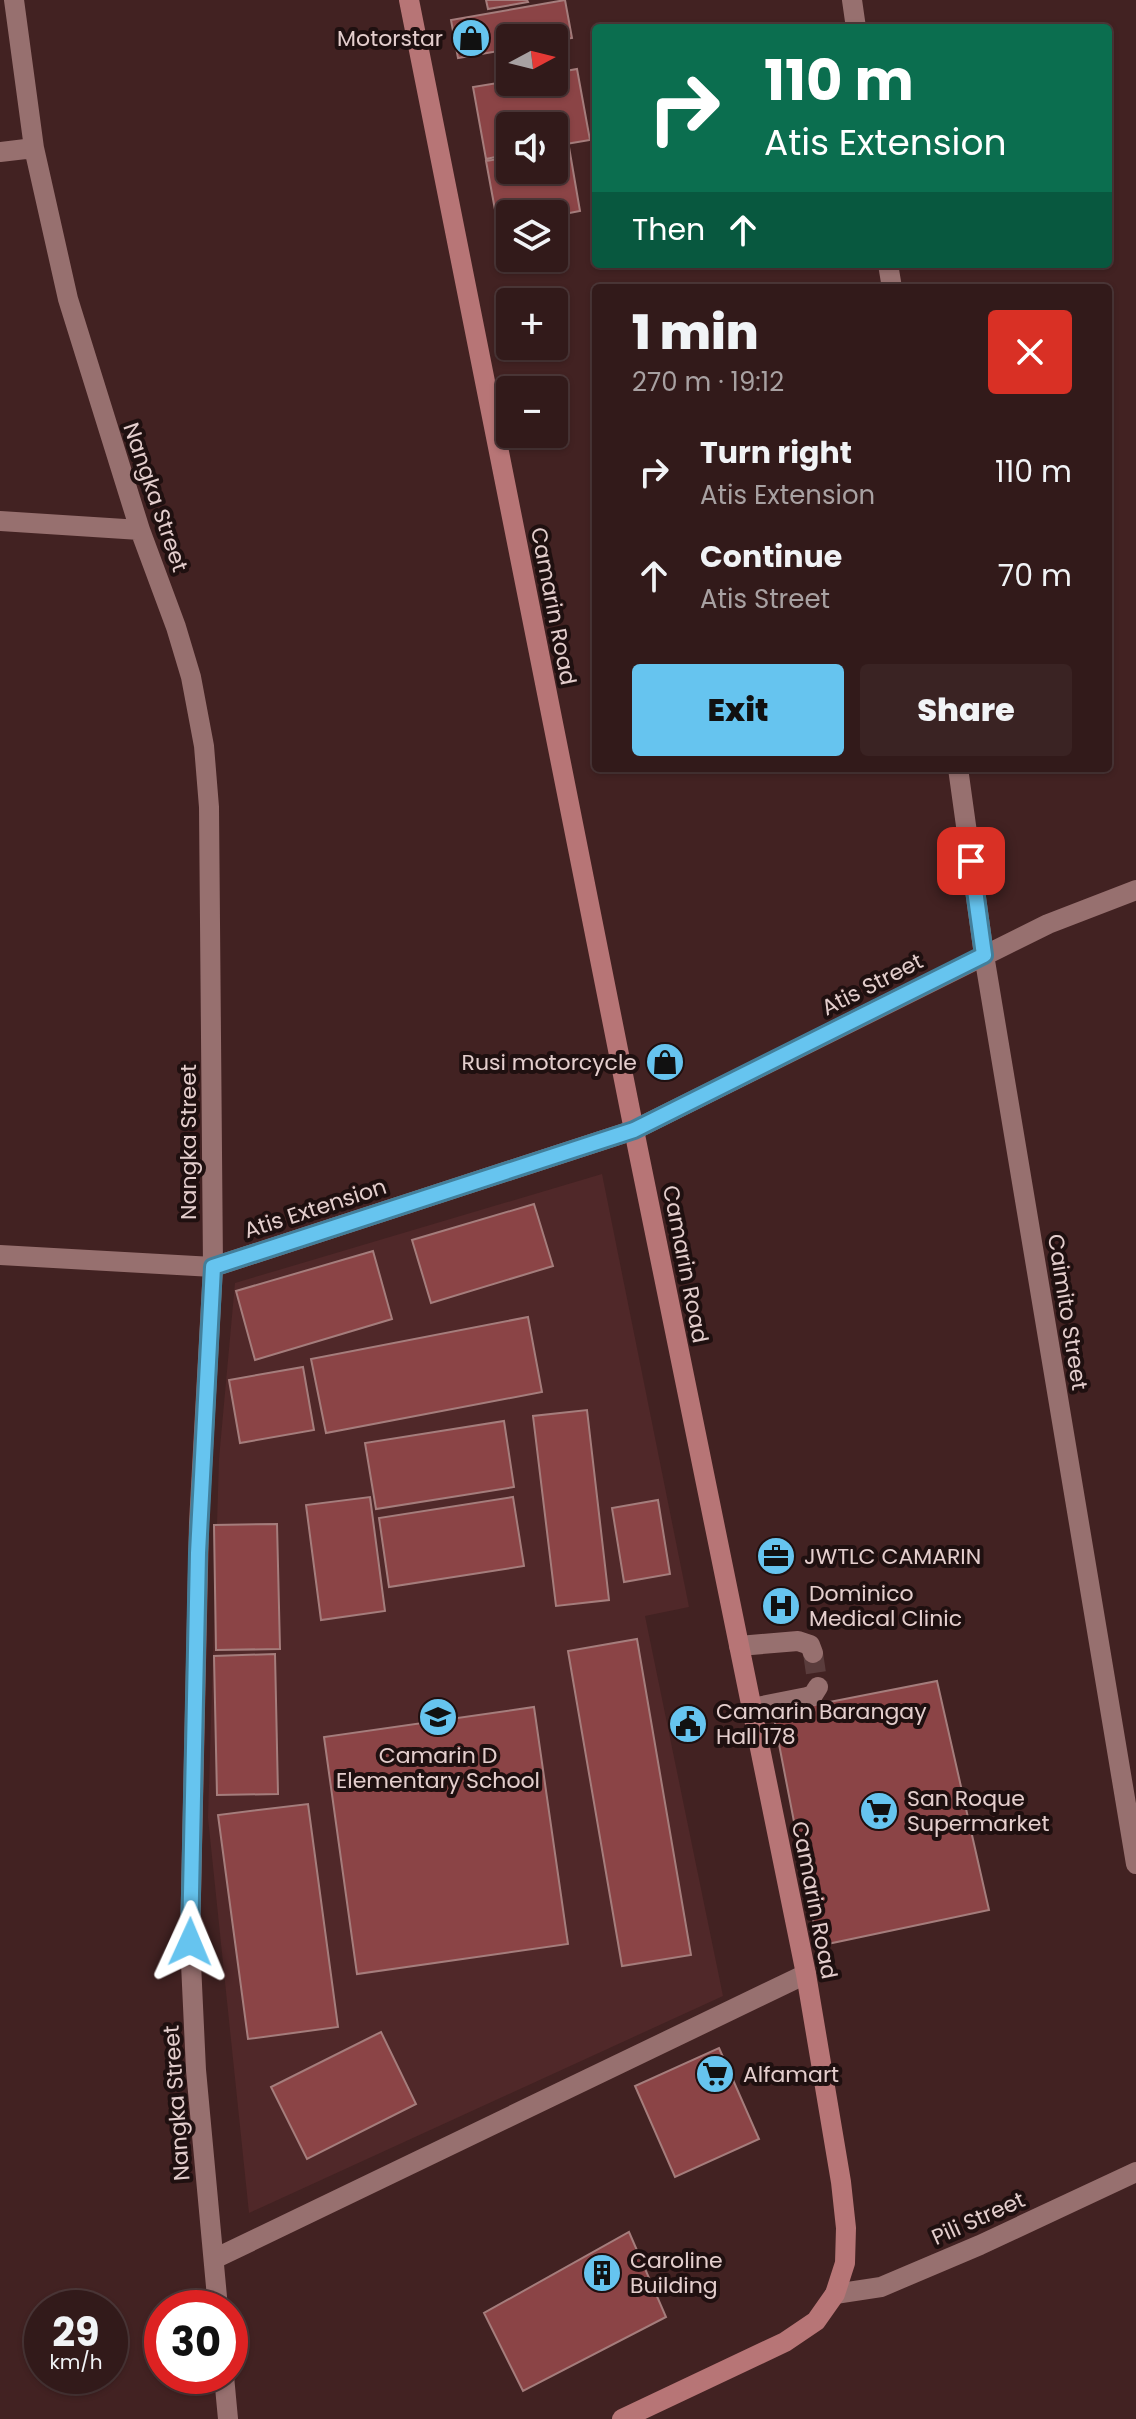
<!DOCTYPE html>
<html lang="en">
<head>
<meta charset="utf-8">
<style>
	body { margin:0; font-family:Poppins,sans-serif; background:#3a2323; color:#f1f3f6; height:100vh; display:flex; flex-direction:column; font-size:30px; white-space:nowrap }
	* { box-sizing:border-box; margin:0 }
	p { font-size:26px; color:#a8a1a2 }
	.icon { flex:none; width:44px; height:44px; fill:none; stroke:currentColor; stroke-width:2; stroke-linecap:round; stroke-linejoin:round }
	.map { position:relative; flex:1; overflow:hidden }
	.drawer { position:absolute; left:592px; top:284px; width:520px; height:488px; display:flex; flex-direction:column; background:#321a1a; border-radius:8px; box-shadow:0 2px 6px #0004,0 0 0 2px #4d3839 }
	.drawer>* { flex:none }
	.top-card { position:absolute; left:592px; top:24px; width:520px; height:244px; border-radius:8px; box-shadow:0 2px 6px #0004,0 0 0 2px #4d3839; background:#0b6e4f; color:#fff; overflow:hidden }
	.needle { width:52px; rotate:83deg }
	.fabs { position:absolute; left:496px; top:24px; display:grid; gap:16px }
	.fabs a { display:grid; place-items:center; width:72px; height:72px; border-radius:8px; background:#321a1a; box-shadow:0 2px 6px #0004,0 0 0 2px #4d3839; font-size:40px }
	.speed { position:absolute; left:24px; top:2290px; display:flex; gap:16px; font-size:40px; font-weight:700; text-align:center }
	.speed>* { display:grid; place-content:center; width:104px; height:104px; border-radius:50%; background:#321a1a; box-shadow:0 2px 6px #0004,0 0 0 2px #4d3839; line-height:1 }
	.speed small { font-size:20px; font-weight:400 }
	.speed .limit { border:12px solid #d22; background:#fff; color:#111 }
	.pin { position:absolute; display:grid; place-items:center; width:68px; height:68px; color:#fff; margin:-34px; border-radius:16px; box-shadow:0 4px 12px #0006 }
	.me { position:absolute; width:88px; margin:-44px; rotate:1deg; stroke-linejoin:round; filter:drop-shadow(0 0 6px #0008) }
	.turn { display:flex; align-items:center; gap:28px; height:168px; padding:0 40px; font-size:36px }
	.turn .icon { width:104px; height:104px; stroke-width:2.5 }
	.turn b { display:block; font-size:56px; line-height:68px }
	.then { display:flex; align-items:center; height:76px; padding:0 40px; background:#0003; gap:16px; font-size:30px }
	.round { display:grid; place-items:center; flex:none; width:84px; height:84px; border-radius:8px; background:#3a2323 }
	.overview { display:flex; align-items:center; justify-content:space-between; height:136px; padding:0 40px }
	h1 { font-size:48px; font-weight:800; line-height:60px }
	.button { display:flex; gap:16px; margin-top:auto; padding:16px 40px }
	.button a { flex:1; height:92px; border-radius:8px; background:#66c4ef; color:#111; font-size:32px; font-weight:800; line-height:92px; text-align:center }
	.button a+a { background:#3a2323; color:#f1f3f6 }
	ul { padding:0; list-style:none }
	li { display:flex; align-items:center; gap:24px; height:104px; padding:0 40px }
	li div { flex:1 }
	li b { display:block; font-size:30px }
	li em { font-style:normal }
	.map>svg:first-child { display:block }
	.built { fill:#502829 }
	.building { fill:#8b4446; stroke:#a57d7c; stroke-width:2 }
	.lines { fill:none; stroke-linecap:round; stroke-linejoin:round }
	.minor-tunnel { stroke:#5a3c3c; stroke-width:20; stroke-dasharray:20 10; stroke-linecap:butt }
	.minor { stroke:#97706f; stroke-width:20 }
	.major { stroke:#b77576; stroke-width:20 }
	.route-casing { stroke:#427f9b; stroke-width:20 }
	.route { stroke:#66c4ef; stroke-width:14 }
	.labels { text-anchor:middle; stroke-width:8; stroke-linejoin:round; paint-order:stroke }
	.poi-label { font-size:22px; fill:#e4cecd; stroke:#1f1010; text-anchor:start }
	.street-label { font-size:22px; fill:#e4cecd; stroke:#1f1010 }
</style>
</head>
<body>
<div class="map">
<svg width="1136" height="2419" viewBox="0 0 1136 2419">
	<rect width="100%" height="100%" fill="#422222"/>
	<path class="built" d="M602,1174L689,1607L645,1616L723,1996L249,2213L208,1818L219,1459L235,1283Z"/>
	<path class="building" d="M486,0H527L528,2L488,9Z
		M565,0L572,38L554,41V38H510V49L458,58L451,20Z
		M577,69L590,140L554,146V126H510V154L486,159L473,87L510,81L554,82V73Z
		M569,147L580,211L554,216V214H510V224L498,226L486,161L510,157V170H554V150Z
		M534,1204L553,1266L431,1303L412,1240Z
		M373,1251L392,1319L255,1360L236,1291Z
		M528,1317L542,1392L326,1433L311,1359Z
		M303,1367L314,1430L240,1443L229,1380Z
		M587,1410L609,1600L556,1606L533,1416Z
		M504,1421L514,1487L376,1509L365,1443Z
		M370,1497L385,1611L321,1620L306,1505Z
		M513,1497L524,1566L389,1587L379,1518Z
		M658,1500L670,1574L624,1582L612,1508Z
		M277,1524L280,1649L216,1650L214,1525Z
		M637,1639L691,1955L622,1966L568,1651Z
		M275,1654L278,1794L217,1795L214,1656Z
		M937,1681L989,1910L818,1946L773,1713Z
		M534,1707L568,1944L357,1974L324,1737Z
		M308,1804L338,2027L248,2039L218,1815Z
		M381,2032L416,2104L307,2159L271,2087Z
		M719,2048L759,2139L675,2177L635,2086Z
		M629,2232L666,2317L523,2391L484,2313Z"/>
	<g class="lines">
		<path class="minor-tunnel" d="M813,1653L818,1687"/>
		<path class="minor" d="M14,0L34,148L68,299L140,530L176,627L191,677L204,746L209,807L213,1267L199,1523L190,1942L196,2070L218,2308
			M852,0L856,28
			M0,152L34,148
			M888,264L892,288
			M0,521L140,530
			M958,768L984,955L1136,1864
			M0,1255L213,1267L634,1130L1048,924L1136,890
			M739,1646L798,1641L810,1645L813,1653
			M752,1708L807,1697L813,1695L818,1687
			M214,2259L806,1974
			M835,2294L881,2287L980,2245L1136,2172
			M224,2376L228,2419"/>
		<path class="major" d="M409,0L634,1130L806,1974L841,2182L846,2228L845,2263L835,2294L816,2321L785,2342L622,2419"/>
	</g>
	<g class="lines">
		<defs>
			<path id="route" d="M190,1942L198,1553L213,1267L634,1130L984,955L971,861"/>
		</defs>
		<use href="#route" class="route-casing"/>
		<use href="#route" class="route"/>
	</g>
	<defs>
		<symbol id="shop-disc" viewBox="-11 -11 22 22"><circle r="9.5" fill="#66c4ef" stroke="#1f1010"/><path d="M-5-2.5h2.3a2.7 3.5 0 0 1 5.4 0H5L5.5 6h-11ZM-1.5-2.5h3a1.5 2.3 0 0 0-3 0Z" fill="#111"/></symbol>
		<symbol id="office-disc" viewBox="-11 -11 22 22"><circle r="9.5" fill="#66c4ef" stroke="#1f1010"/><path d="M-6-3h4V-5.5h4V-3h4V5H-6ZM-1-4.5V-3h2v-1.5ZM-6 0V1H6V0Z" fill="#111"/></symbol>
		<symbol id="hospital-disc" viewBox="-11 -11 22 22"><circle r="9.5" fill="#66c4ef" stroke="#1f1010"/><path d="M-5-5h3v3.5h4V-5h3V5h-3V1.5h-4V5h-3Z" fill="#111"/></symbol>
		<symbol id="school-disc" viewBox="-11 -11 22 22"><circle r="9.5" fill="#66c4ef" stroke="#1f1010"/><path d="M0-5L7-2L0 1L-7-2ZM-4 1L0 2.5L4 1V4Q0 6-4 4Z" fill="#111"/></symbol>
		<symbol id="civic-disc" viewBox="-11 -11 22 22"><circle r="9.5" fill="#66c4ef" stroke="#1f1010"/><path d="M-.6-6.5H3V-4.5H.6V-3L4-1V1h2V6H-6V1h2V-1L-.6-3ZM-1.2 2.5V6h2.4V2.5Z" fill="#111"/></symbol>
		<symbol id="supermarket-disc" viewBox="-11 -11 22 22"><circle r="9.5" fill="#66c4ef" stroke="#1f1010"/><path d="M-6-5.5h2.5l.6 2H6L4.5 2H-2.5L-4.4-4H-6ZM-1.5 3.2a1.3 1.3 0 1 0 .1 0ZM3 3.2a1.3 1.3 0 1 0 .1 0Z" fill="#111"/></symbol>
		<symbol id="building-disc" viewBox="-11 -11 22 22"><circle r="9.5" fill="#66c4ef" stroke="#1f1010"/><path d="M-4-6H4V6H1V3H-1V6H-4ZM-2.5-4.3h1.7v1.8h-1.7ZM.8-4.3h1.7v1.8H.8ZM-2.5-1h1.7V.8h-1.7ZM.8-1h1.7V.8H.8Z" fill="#111"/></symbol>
	</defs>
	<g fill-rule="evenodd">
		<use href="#shop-disc" x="449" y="16" width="44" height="44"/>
		<use href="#shop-disc" x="643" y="1040" width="44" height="44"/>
		<use href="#office-disc" x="754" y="1534" width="44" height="44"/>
		<use href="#hospital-disc" x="759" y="1584" width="44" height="44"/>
		<use href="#school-disc" x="416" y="1695" width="44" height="44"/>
		<use href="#civic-disc" x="666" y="1702" width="44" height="44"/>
		<use href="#supermarket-disc" x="857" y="1789" width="44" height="44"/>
		<use href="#supermarket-disc" x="693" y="2052" width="44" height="44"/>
		<use href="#building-disc" x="580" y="2251" width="44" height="44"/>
	</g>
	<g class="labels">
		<g class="poi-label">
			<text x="443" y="46" text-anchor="end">Motorstar</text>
			<text x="637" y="1070" text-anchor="end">Rusi motorcycle</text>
			<text x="804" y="1564">JWTLC CAMARIN</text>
			<text x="809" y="1601">Dominico<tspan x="809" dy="25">Medical Clinic</tspan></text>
			<text x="716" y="1719">Camarin Barangay<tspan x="716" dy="25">Hall 178</tspan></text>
			<text x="438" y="1763" text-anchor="middle">Camarin D<tspan x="438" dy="25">Elementary School</tspan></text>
			<text x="907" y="1806">San Roque<tspan x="907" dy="25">Supermarket</tspan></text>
			<text x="743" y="2082">Alfamart</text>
			<text x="630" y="2268">Caroline<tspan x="630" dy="25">Building</tspan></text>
		</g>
		<g class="street-label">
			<text transform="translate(156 497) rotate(71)" y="8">Nangka Street</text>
			<text transform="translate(554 606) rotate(79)" y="8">Camarin Road</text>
			<text transform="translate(872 984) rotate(-27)" y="8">Atis Street</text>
			<text transform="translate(188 1142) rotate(-90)" y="8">Nangka Street</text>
			<text transform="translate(315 1208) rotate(-18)" y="8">Atis Extension</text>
			<text transform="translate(686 1264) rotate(79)" y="8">Camarin Road</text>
			<text transform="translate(1068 1312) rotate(81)" y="8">Caimito Street</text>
			<text transform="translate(815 1900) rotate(79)" y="8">Camarin Road</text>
			<text transform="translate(176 2103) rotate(-94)" y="8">Nangka Street</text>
			<text transform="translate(978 2218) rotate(-24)" y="8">Pili Street</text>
		</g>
	</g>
</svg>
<div class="fabs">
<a><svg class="needle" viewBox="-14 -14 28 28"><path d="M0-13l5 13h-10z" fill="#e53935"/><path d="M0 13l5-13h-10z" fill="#a8a1a2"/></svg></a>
<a><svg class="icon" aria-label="sound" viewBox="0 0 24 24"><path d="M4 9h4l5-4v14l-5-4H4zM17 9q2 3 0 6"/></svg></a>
<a><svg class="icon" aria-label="layers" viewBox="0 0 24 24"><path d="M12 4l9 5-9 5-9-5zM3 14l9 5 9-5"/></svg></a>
<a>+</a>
<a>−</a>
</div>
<div class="speed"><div>29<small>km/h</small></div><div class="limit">30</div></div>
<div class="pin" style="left:971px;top:861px;background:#d93025"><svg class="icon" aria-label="arrive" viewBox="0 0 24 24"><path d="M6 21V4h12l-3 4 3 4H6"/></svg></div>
<svg class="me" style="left:190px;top:1942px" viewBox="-20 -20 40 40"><path d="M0-17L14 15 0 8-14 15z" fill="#66c4ef" stroke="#fff" stroke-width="4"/></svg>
<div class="top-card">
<div class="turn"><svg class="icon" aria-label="right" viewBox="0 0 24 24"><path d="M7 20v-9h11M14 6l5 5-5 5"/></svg><div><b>110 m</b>Atis Extension</div></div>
<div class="then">Then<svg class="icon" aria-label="ahead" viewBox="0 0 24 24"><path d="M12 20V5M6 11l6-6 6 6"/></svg></div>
</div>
<section class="drawer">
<div class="overview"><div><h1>1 min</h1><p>270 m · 19:12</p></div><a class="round" style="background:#d93025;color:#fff"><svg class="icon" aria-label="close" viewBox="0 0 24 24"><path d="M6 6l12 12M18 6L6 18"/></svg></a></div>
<ul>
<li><svg class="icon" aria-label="right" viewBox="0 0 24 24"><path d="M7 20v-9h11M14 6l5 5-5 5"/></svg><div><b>Turn right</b><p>Atis Extension</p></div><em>110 m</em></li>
<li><svg class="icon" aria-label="ahead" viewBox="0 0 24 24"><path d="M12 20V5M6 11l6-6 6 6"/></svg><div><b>Continue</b><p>Atis Street</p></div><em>70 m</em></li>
</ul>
<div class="button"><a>Exit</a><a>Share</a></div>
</section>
</div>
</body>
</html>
